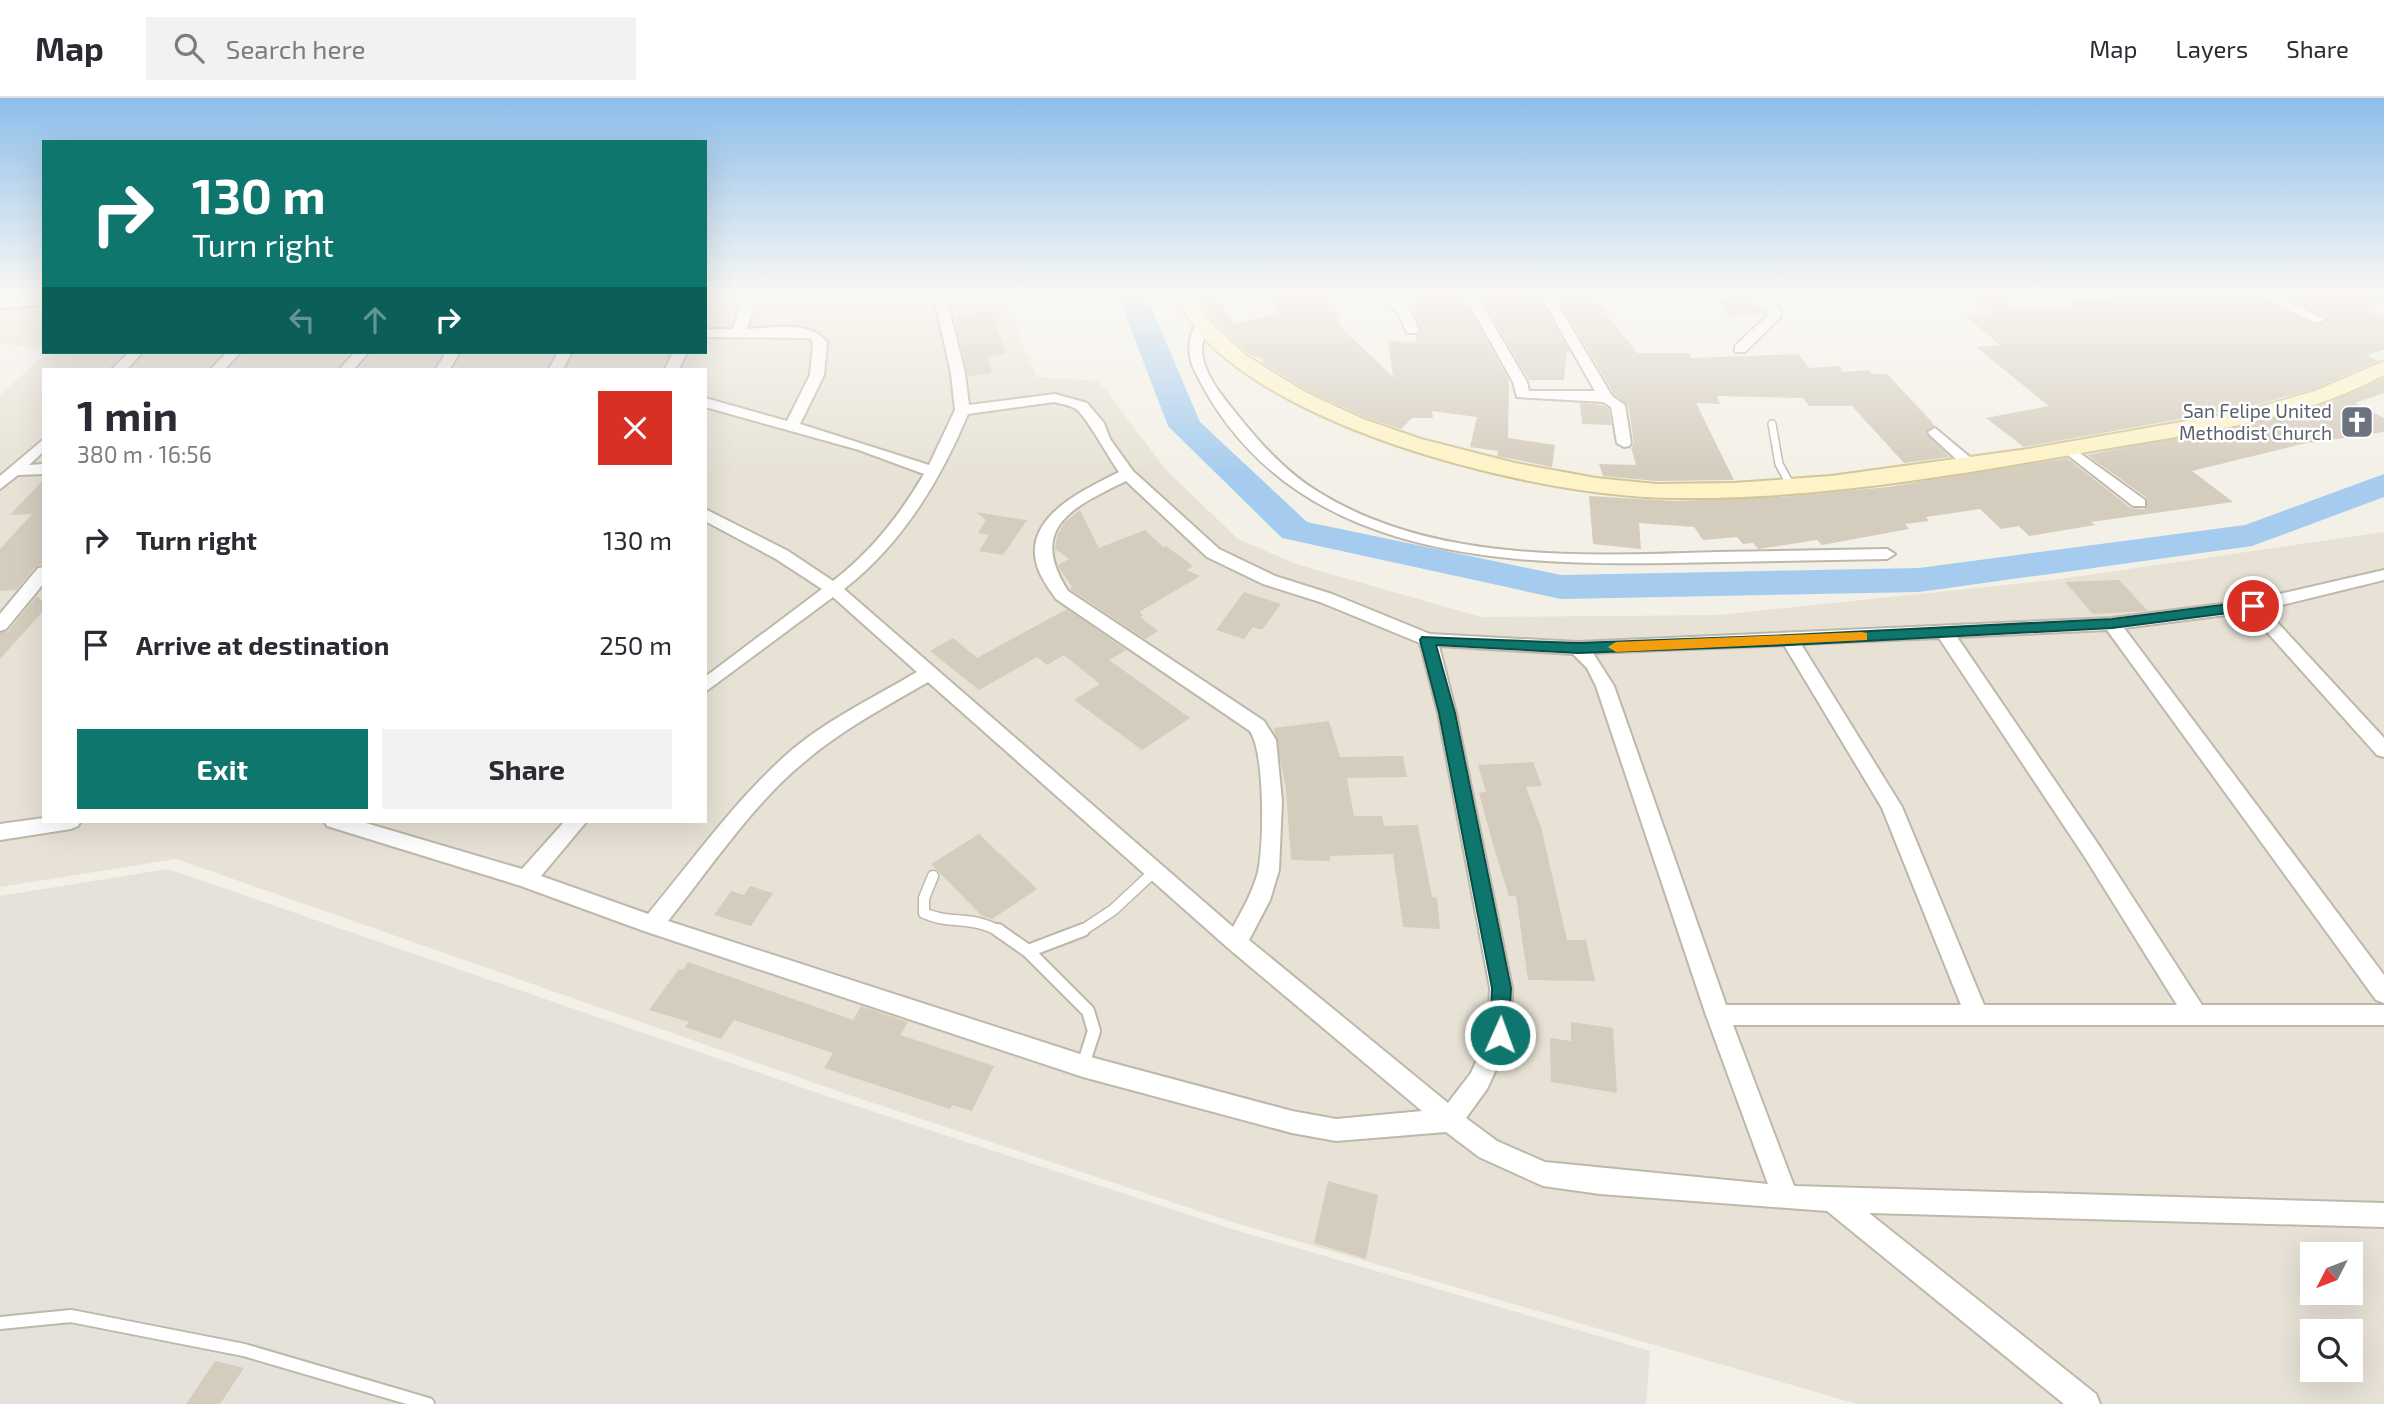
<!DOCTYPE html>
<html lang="en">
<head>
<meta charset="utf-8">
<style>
	body { margin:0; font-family:"Exo 2",sans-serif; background:#f2f2f3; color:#2b2b33; height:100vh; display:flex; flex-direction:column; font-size:26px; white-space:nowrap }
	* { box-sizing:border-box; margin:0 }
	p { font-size:23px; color:#7c7c81 }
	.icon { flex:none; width:38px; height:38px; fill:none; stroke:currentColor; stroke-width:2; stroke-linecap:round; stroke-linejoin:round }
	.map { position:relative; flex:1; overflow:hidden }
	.details { position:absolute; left:42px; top:270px; width:665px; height:455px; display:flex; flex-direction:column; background:#fff; border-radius:0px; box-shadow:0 7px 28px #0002 }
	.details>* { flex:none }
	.top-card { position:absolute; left:42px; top:42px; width:665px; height:214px; border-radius:0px; box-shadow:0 7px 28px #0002; background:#0f766e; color:#fff; overflow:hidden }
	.needle { width:46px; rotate:228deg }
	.fabs { position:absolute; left:2300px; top:1144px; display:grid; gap:14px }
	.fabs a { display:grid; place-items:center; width:63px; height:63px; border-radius:0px; background:#fff; box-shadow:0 7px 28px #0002; font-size:35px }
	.pin { position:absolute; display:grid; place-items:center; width:60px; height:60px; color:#fff; margin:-30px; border:4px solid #fff; border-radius:50%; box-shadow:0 2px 7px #0007 }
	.me { position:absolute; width:77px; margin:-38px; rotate:2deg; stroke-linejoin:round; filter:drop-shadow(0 0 5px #0008) }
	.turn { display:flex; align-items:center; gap:24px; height:147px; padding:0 35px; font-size:32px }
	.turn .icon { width:91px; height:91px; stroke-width:2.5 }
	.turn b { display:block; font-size:49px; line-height:60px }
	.lanes { display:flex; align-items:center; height:66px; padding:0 35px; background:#0003; justify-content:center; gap:35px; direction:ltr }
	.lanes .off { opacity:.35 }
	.round { display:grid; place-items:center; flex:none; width:74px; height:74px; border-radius:0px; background:#f2f2f3 }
	.overview { display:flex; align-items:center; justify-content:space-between; height:119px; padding:0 35px }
	h1 { font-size:42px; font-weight:700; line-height:52px }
	.cta { display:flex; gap:14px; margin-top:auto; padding:14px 35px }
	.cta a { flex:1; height:80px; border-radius:0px; background:#0f766e; color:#fff; font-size:28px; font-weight:700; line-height:80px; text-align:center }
	.cta a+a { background:#f2f2f3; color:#2b2b33 }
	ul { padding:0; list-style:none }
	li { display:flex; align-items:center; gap:21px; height:105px; padding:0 35px }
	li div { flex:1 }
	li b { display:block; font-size:26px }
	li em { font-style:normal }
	header { display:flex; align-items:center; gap:42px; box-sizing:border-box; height:98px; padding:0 35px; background:#fff; border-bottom:2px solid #e1e1e2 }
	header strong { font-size:33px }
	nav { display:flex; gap:38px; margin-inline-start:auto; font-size:24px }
	.search { width:490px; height:63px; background:#f2f2f3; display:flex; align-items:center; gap:18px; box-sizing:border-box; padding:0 24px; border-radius:0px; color:#7c7c81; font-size:26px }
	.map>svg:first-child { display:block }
	.residential { fill:#e7e2d5; fill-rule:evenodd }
	.industrial { fill:#e5e2dc }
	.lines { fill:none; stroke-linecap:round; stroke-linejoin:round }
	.river { fill:#a5ccee; fill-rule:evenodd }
	.building { fill:#d4ccbd }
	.lane-far2-casing { stroke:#beb8aa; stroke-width:10 }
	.lane-far1-casing { stroke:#beb8aa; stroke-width:13 }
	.lane-casing { stroke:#beb8aa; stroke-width:16 }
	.street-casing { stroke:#beb8aa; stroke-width:4 }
	.secondary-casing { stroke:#d2c698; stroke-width:4 }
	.lane-far2 { stroke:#fff; stroke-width:7 }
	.lane-far1 { stroke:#fff; stroke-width:10 }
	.lane { stroke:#fff; stroke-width:12 }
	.street { fill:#fff; fill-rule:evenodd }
	.secondary { fill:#fdf3c7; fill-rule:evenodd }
	.route { fill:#0f766e; stroke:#0a4d48; stroke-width:2 }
	.slow { fill:#f59e0b }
	.labels { text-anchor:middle; stroke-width:5; stroke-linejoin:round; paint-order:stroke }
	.far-worship-label { font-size:19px; fill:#5b616d; stroke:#fff; text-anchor:end }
</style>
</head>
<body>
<header>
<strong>Map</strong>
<div class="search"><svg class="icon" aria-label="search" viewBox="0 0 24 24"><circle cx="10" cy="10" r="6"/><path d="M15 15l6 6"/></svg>Search here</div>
<nav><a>Map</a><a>Layers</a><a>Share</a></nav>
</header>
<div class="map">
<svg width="2384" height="1306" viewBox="0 0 2384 1306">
	<rect width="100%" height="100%" fill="#f3f0e7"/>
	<path class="residential" d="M0,195H44V250L0,246Z
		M705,195H1001L1037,279L1099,283L1167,373L1238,441L1296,466L1481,519L1718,517L2053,482L2384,434V1306H1857L1235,1125L849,997L176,761L0,789V297L48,254H705ZM44,271H705V723H44ZM2312,1157H2350V1195H2312ZM2312,1234H2350V1272H2312Z"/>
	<path class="industrial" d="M168,771L841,1003L1232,1131L1650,1253L1646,1306H0V798Z"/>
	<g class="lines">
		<path class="river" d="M1117,195H1145L1200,324L1307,424L1561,477L1919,470L2245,427L2384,376V399L2252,448L1919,494L1561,501L1282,440L1168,328Z"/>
	</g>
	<path class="building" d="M1194,195H1215L1234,226L1279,215L1265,199L1331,198L1340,228L1393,279L1388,243L1417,244L1416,238L1421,233L1409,195H1460L1509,282L1508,340L1555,347L1552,369L1497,358L1498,353L1470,349L1477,319L1432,313L1433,320H1412L1401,331L1364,319L1306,292L1262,264L1264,262L1249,256L1215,225Z
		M1478,195H1536L1570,254H1567L1564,282H1529Z
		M1554,195H1590L1637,255H1689L1691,260L1798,256L1809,270L1839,268L1843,274L1868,272L1872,276H1887L1932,324L1934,328L1926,335L1950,359L1904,365L1852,308H1809L1803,300L1717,298L1720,306L1696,305L1734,382L1656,383L1603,378L1599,366L1636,367L1631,350L1634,345L1628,307L1614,296Z
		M1966,195H1997L2017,211L2075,207L2069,202L2129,199L2122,195H2255L2315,228L2329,221L2277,195H2384V203L2364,211L2384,219V252L2366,257L2378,263L2314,291L2248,309L2024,349L1986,320L2049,308L1976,249L2000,247L1965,218L1990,215Z
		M1749,198L1765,215L1731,219L1714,201Z
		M992,213L1005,255L987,260L992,275L968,278L955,221L959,220L958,217Z
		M2384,280V295L2355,305L2384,320V334L2302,346L2192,373L2233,404L2091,424L2095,427L2029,438L2019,428L2001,431L1980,411L1926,419L1929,423L1905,426L1909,431L1822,447L1817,442L1758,451L1753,445L1743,446L1737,439L1703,442L1694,429L1639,425L1641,451L1593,446L1589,398L1675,403L1781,399L1888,389L2067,360L2131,410L2145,411L2147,400L2087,357L2281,319L2351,295Z
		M1580,305L1602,307L1609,311L1611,327L1582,326Z
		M44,381V466L36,468L16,492L0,493V451L32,416L10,417Z
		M1080,412L1099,450L1145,432L1163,449L1166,448L1193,468L1186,472L1200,478L1139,514L1143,517L1140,519L1158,533L1145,541L1070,491L1072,489L1059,470L1058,467L1069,461L1055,451L1057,438L1064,425Z
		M976,414L1012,420L1027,422L1003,457L979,453L989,437L978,435L986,422Z
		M2119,482L2148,513L2093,516L2065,484Z
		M1244,494L1281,506L1262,532L1253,529L1244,541L1216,532Z
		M37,498L44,504V512L0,561V535L8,533Z
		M1067,511L1126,552L1109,562L1190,620L1142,652L1074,602L1100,586L1064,557L1047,567L1037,559L979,592L930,553L953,540L977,560Z
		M1329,623L1340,659L1403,658L1407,679L1347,680L1354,718H1382L1384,728L1418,727L1432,799L1437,800L1440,831L1403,829L1393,756L1330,758V763L1291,762L1286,691L1274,630Z
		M1533,664L1542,688L1526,689L1541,729L1567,842H1586L1595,883L1528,882L1516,798H1509L1494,750L1479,695L1486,694L1478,667Z
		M979,736L1037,791L992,821L982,818L931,766Z
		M750,788L773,795L751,828L714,817L731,793L744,797Z
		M688,864L853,922L861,908L908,924L900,937L994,968L972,1013L952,1007L950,1011L824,970L833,955L734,922L721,941L685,929L689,924L649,912L679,871L683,872Z
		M1571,924L1613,930L1617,995L1551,984L1550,940L1571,943Z
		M1328,1083L1378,1097L1366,1161L1314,1145Z
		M215,1263L244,1270L220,1306H186Z"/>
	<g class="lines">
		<defs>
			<path id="lane-far2" d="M1916,195L1922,198
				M1772,326L1779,366L1791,388"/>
			<path id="lane-far1" d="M933,778L924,800V815C949,827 974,817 1000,834
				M1080,834L1113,812L1156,772"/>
			<path id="lane" d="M998,832L1028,853L1083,832
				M1028,853L1088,913L1094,933L1083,967
				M0,1225L71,1218L244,1252L428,1306"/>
			<path id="street" d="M745,195H757L747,231C772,230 810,222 827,244L824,277L800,326L929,367L955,312L951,275L933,195H945L965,275L969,307L1055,296L1087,305L1104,325L1110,341L1133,373L1219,451L1275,478L1332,496L1430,536L1578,544L2112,520L2253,502L2384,472V482L2265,511L2384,640V659L2377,657L2249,514L2124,530L2384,877V905L2376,902L2107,532L1957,539L2100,749L2202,907H2384V927H1733L1794,1088L2384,1105V1129L1869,1115L2096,1296L2100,1306H2064L1827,1113L1600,1096L1543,1088L1479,1059L1446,1034L1336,1043L1292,1035L1083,979L644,833L521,788L327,728L324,723H359L522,771L565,723H587L541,778L648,816C692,763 734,704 785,658C824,623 873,600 917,574L833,499L705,594V579L822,491L776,461L705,423V411L788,453L833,483C871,454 900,417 924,376L859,352L705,309V300L787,323L810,277L813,244L810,240L705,239V231H733ZM1054,304C1061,306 1070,307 1076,311C1085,316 1110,362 1119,374C1082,393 1018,421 1039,473C1043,483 1050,492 1056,501L1250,633C1265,655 1264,746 1258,774C1253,793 1243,811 1233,829L844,491C902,446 940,383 968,316ZM1126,383L1207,459L1263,486L1320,504L1420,545L1438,615L1490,890L1488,937L1471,975L1448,1005L1249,842L1270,802L1279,772L1282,703L1276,642L1264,623L1068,493C1027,429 1073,409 1126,383ZM1939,540L2086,761L2177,907H1984L1902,709L1801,546ZM1784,547L1882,710L1961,907H1726L1614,588L1593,555ZM1439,548L1573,556L1587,570L1596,588L1706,917L1768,1086L1545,1064L1497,1043L1466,1020L1487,991L1512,937V890L1456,615ZM928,584L1228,850L1422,1013L1336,1021L1292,1013L1083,957L668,823C709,772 752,707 803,665C841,632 885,609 928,584Z
				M1379,195H1392L1410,212L1419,232L1417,235H1407L1399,216Z
				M1463,195H1475L1527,284L1529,293H1595L1539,195H1551L1612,298L1625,307L1631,345L1629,348L1624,349L1617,345L1611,309L1603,304L1517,299L1513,284Z
				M1756,195H1768L1781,213L1780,219L1745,254H1735V248L1767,218L1768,213Z
				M2025,195H2038L2043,200L2032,203Z
				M2257,195H2272L2326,222L2314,225Z
				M44,199V207L0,210V202Z
				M1203,222L1210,226C1207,234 1202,243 1202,251C1201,276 1228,305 1243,324C1265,351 1290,377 1320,395C1436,466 1587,458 1718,454C1774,453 1831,452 1887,451L1895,456L1887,461C1815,462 1742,464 1670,465C1489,468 1281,457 1193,269C1187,256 1188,227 1203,222Z
				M129,254H143L127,271H112Z
				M227,254H241L225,271H211Z
				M355,254H369L354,271H340Z
				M446,254H460L450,271H436Z
				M558,254H572L563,271H549Z
				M673,254H687L679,271H665Z
				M1935,330L1977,365V371H1967L1930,337L1928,334Z
				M44,341V353L29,367L44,366V376L18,377L0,391V378Z
				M2070,348L2145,402V408H2133L2065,355V349Z
				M44,469V485L6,531L0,533V516L38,470Z
				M44,720V723H81L78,728L71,731L0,742V726Z"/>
			<path id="secondary" d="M1173,195H1191L1213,227L1247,258L1305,294L1363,321L1421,341L1515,365L1596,380L1656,386L1733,385L1831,378L2028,351L2249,312L2315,293L2384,263V277C2296,324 2195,335 2098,352C1959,377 1816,402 1675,400C1544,399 1313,341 1215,251C1198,235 1185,216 1173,195Z"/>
		</defs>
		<use href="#lane-far2" class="lane-far2-casing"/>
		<use href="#lane-far1" class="lane-far1-casing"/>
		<use href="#lane" class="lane-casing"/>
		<use href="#street" class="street-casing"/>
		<use href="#secondary" class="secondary-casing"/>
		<use href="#lane-far2" class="lane-far2"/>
		<use href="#lane-far1" class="lane-far1"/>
		<use href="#lane" class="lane"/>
		<use href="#street" class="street"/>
		<use href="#secondary" class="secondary"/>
	</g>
	<linearGradient id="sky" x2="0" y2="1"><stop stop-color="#8dbeea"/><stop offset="0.52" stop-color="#faf8f4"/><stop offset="1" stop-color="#faf8f4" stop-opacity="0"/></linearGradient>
	<rect width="2384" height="377" fill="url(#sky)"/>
	<path class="route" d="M2253,503L2258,504V511L2112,530L1790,547L1578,555L1436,547L1455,615L1511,890L1509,937L1506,943L1500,946L1493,943L1490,937L1492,890L1439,615L1420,542L1422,539L1578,545L1790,537L2112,521Z"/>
	<path class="slow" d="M1861,534L1867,535V542L1616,554L1608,549L1616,544Z"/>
	<defs>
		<symbol id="church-square" viewBox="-11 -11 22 22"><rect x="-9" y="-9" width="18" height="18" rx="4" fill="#6b7280" stroke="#fff"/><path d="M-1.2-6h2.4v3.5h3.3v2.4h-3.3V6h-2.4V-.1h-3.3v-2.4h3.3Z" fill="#fff"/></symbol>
	</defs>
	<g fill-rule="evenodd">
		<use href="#church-square" x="2338" y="305" width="38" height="38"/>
	</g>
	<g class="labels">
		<g class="far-worship-label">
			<text x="2332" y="320">San Felipe United<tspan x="2332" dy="22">Methodist Church</tspan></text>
		</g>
	</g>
</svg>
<div class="fabs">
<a><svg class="needle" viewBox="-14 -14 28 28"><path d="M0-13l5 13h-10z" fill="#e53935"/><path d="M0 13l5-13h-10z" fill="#7c7c81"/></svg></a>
<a><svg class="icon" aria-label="search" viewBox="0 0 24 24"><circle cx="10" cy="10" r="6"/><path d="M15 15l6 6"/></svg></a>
</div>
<div class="pin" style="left:2253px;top:508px;background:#d93025"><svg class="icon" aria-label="arrive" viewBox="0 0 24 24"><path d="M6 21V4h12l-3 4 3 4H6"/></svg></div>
<svg class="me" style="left:1500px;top:937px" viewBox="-20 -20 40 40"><circle r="17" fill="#0f766e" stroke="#fff" stroke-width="3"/><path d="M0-11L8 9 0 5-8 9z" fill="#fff"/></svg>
<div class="top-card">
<div class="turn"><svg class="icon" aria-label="right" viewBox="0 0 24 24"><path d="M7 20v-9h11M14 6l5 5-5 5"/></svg><div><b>130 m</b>Turn right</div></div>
<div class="lanes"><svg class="icon off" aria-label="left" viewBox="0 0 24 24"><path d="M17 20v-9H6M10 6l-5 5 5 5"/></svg><svg class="icon off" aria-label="ahead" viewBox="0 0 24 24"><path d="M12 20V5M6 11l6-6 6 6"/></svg><svg class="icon" aria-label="right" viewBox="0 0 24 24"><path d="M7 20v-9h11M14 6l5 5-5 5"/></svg></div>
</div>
<section class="details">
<div class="overview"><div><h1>1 min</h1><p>380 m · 16:56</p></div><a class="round" style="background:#d93025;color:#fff"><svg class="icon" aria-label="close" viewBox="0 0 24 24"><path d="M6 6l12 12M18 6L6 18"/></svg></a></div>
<ul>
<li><svg class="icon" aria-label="right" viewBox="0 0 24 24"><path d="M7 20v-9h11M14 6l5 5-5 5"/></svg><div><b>Turn right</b></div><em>130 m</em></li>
<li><svg class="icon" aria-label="arrive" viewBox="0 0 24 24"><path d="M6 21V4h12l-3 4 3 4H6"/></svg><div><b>Arrive at destination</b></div><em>250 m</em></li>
</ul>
<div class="cta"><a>Exit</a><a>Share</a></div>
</section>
</div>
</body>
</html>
